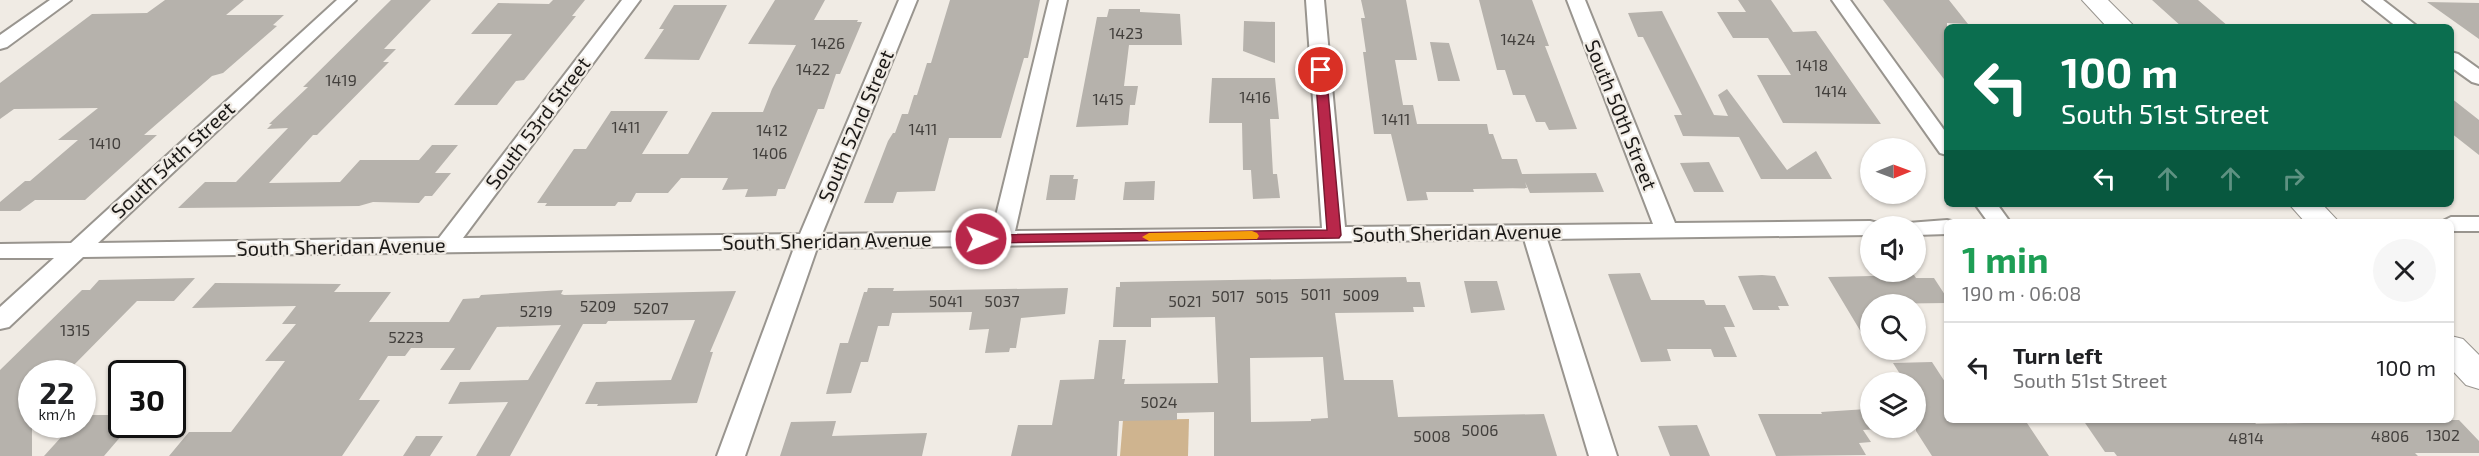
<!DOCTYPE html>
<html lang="en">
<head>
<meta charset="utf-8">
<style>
	body { margin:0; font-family:"Exo 2",sans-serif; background:#f6f6f6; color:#202124; height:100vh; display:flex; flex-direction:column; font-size:22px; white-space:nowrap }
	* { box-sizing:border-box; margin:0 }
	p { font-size:20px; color:#757577 }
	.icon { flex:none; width:33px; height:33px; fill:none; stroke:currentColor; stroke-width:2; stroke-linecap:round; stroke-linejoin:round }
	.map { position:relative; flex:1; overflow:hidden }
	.side { position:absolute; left:1944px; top:219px; width:510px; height:204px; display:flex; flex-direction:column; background:#fff; border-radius:9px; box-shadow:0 2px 4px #0004 }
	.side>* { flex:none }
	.hud { position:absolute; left:1944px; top:24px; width:510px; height:183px; border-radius:9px; box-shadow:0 2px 4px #0004; background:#0b6e4f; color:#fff; overflow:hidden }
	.needle { width:39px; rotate:89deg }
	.tools { position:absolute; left:1860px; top:138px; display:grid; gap:12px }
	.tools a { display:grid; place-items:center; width:66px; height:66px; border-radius:50%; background:#fff; box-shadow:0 2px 4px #0004; font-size:30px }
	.speed { position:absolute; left:18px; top:360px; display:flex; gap:12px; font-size:30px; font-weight:700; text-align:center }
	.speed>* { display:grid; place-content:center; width:78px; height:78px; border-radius:50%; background:#fff; box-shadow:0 2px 4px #0004; line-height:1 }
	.speed small { font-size:15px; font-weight:400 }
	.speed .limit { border:3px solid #111; border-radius:9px; background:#fff; color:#111 }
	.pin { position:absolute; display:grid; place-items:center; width:51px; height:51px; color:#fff; margin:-26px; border:3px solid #fff; border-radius:50%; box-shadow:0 2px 6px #0007 }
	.me { position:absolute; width:66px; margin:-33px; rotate:89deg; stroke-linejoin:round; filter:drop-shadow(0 0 4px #0008) }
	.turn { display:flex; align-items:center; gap:21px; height:126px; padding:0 18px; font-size:27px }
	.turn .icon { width:78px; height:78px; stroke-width:2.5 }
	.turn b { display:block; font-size:42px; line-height:51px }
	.lanes { display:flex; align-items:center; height:57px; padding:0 18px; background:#0003; justify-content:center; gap:30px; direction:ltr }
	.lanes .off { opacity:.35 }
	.round { display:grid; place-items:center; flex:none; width:63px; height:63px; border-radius:32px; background:#f6f6f6 }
	.head { display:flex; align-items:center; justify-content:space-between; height:102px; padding:0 18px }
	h1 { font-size:36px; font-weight:700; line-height:45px; color:#1e9e55 }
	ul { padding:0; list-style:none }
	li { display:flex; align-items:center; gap:18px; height:90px; padding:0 18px; border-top:2px solid #e0e0e0 }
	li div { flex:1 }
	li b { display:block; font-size:22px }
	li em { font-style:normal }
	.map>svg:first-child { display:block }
	.green { fill:#cfb48f }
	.building { fill:#b6b2ac; fill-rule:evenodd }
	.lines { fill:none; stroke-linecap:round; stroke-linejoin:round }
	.street-casing { stroke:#99958f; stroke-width:4 }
	.secondary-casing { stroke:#99958f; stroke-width:2 }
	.street { fill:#fff; fill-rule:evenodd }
	.secondary { fill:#fff; fill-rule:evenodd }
	.route { fill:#b8274a; stroke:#781930; stroke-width:1.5 }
	.slow { fill:#f59e0b }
	.labels { text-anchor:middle; stroke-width:4.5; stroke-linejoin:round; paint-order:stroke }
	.number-label { font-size:16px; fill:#423f3c }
	.street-label { font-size:20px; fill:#1b1917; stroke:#f0ebe4 }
</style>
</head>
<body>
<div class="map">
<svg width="2479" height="456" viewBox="0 0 2479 456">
	<rect width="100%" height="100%" fill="#f0ebe4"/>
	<path class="green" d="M1189,419L1188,456H1120L1123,420Z"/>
	<path class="building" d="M165,0H244L226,15H284L273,25L277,26L223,73L212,76L144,135H157L85,200H35L20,211H0V202L25,181H30L78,140H58L98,108L14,109L0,119V83L92,14L147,13Z
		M391,0H431L384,49H396L383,62H389L317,135H313L269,183L340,182L360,160H419L432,145H458L435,173H451L432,196H425L419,203L373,202L359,206L178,208L205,182H236L288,128L267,129L272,124H269L308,87H303Z
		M553,0H585L572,16H576L524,80L516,81L497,105H454L512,34H471L498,3L549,4Z
		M775,0H825L814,20H858L857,22H862L840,74H836L824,109H818L785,189H778L776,196L745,197L748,189L722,190L728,178H681L668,193H636L631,202H618L615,206H545L547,203H537L574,149H586L611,111H668L642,154H688L712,112H763L772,89L796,45L748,44Z
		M950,0H1040L1028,58H1024L1001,138H949L935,191L897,192L893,203H864L888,141L893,133H895L902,114H908L914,95H917L927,63H931Z
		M1361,0H1406L1417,60H1395L1403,105H1413L1417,124H1487L1489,134H1493L1502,159H1517L1522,174L1596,173L1604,192L1530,193L1525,182L1527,188L1473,189L1474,192H1426L1428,200L1407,201L1391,134H1374L1363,52H1366L1361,18H1365Z
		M1479,0H1532L1549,46H1545L1577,129L1549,130L1545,122H1536L1525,95H1513L1505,70H1497Z
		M1738,0H1771L1793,32L1816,31L1881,124L1783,123L1757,75H1791L1768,38H1733L1717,12H1746Z
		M1883,0H1949L1968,24L1947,23V83Z
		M2152,0H2198L2229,27H2182Z
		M2427,2L2479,3V39Z
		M674,5H727L699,60L644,59L664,29H659Z
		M1109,9H1140V12L1180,14L1182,45H1129L1124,86H1138L1135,105H1130L1128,125L1076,127L1097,17H1107Z
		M1662,11L1714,115L1728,116L1718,95L1727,89L1787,170L1816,151L1832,179H1761L1739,137L1683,136L1674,115H1682L1643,37H1638L1628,13Z
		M1244,21L1275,22V63L1243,51Z
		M1430,42L1449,43L1460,81H1438Z
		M1212,78H1275L1279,119H1270L1273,174H1277L1280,198L1253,199L1251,170H1243L1242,123H1209Z
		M2451,98L2479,120V155L2451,133Z
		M1709,162L1724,192H1694L1680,163Z
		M1050,175H1074L1073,179H1078L1075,200H1046Z
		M1155,181L1154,200H1123L1125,182Z
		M1640,273L1651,300H1704L1706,305H1725L1735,327H1724L1737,357H1714L1711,349H1667L1671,361L1641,362L1608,274Z
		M1762,275L1775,276L1789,306H1778L1780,310H1753L1738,276Z
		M1914,275L1916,278H1934L1947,298V303L1870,304V347L1828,277Z
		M1406,277L1407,282H1420L1425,307H1413L1414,312L1335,313L1344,380H1393L1398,417L1544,414L1557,456H1214V412L1177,413V420L1119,421L1117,456H1011L1018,425H1052L1060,380L1094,379L1099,340H1126L1122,379H1125L1124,384L1218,383L1215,317L1151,318V327H1113L1116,287H1120V282ZM1323,357L1328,418L1311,419V421L1251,422L1250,358Z
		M195,278L174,301H137L67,372L32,374V456H0V370L82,290H90L99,280Z
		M1464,281H1497L1505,310L1471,313Z
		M215,283L341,284L334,292H391L369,322H449L463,299L479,298L481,295L563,290L561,294L564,295L736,291L710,352H713L697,403L597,406L598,404H585L596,382L671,380L695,320L608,321L606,324H583L510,456H476L508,402L448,404L460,382L528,380L561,325L497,327L470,370H440L455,348H411L405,356H388L359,400H380L342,456H169L189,432H231L285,361H265L296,324H282L296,306L192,308Z
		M868,288H894L893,291L1068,288L1065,314L1021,318L1016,348H1010L1009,352L985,353L989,329L969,330L972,312L892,313L889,326H878L868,362H861L851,393L826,394L840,343H848L864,292H867Z
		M1932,362L1947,385V420H2025L2049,456H1932L1916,431V382H1905L1893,363Z
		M1867,409L1870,415V428L1879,429L1863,430L1871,442L1859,443L1866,455L1776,456L1758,414H1822L1821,412Z
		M82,415H122V435L104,456H44L73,424H82Z
		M2083,420H2253L2256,424L2304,423L2302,420H2459L2479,441V453H2415L2418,456H2117L2114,452H2105Z
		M836,421L832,436L927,433L922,456H780L791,422Z
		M1697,425L1710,456H1670L1658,426Z
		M416,436H443L430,456H403Z"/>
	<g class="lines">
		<defs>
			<path id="street" d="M50,0H71L7,47L0,49V35Z
				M337,0H356L98,243L439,238L622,0H640L463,238L800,234L899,0H917L822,234L992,232L1049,0H1067L1015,231L1322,228L1306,0H1324L1345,227L1653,224L1567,0H1585L1675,223L1870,221L1878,223L1880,226H1870V235L1547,239L1617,456H1589L1524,239L817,248L745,456H717L794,248L83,257L9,327L0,329V307L54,258H0V244L71,243Z
				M1832,0H1850L1947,134V155L1940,153Z
				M2363,0H2383L2418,27H2397Z
				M2451,52L2458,54L2479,69V84L2472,82L2451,67Z
				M1975,204H1997L2010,222H1988Z
				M2451,217H2479V231H2451V222H2441Z
				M1947,220L1955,222H1947V234L1916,235V226H1906L1908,223Z"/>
			<path id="secondary" d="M2082,0H2108L2135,27H2107Z
				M2289,204H2322L2339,222H2305Z
				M2451,336L2463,339L2479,355V389L2466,385L2451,369Z"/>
		</defs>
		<use href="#street" class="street-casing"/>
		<use href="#secondary" class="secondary-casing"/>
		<use href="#street" class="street"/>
		<use href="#secondary" class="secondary"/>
	</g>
	<path class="route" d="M1321,67L1326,70L1341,235L1339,238L981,243L974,239L981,235L1327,230L1315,70Z"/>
	<path class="slow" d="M1252,231L1257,233L1259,236L1257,239L1149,241L1142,237L1149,233Z"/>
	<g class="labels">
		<g class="number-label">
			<text x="1126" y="39">1423</text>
			<text x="1518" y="45">1424</text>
			<text x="828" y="49">1426</text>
			<text x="1812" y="71">1418</text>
			<text x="813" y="75">1422</text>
			<text x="341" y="86">1419</text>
			<text x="1831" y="97">1414</text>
			<text x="1255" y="103">1416</text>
			<text x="1108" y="105">1415</text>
			<text x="1396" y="125">1411</text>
			<text x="626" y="133">1411</text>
			<text x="923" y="135">1411</text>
			<text x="772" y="136">1412</text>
			<text x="105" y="149">1410</text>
			<text x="770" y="159">1406</text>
			<text x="1316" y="300">5011</text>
			<text x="1361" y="301">5009</text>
			<text x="1228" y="302">5017</text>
			<text x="1272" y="303">5015</text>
			<text x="946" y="307">5041</text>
			<text x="1002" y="307">5037</text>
			<text x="1185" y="307">5021</text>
			<text x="598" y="312">5209</text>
			<text x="651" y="314">5207</text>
			<text x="536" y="317">5219</text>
			<text x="75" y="336">1315</text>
			<text x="406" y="343">5223</text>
			<text x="1159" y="408">5024</text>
			<text x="1480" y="436">5006</text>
			<text x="2443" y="441">1302</text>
			<text x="1432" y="442">5008</text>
			<text x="2390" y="442">4806</text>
			<text x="2246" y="444">4814</text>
		</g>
		<g class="street-label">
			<text transform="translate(1621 115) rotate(68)" y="7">South 50th Street</text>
			<text transform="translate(538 123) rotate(-53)" y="7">South 53rd Street</text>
			<text transform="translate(856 126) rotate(-67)" y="7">South 52nd Street</text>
			<text transform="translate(173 160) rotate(-43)" y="7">South 54th Street</text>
			<text transform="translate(1457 233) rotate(-1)" y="7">South Sheridan Avenue</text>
			<text transform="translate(827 241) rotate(-1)" y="7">South Sheridan Avenue</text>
			<text transform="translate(341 247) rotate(-1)" y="7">South Sheridan Avenue</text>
		</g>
	</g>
</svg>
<div class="tools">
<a><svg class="needle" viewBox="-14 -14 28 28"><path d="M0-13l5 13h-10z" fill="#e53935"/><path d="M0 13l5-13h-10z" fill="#757577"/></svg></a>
<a><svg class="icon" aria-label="sound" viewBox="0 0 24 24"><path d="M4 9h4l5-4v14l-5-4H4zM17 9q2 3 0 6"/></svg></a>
<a><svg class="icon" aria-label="search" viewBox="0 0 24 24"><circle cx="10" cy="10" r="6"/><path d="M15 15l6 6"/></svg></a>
<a><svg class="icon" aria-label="layers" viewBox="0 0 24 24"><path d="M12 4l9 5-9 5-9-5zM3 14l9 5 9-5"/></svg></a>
</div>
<div class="speed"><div>22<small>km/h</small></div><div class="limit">30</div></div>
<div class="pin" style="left:1321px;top:70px;background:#d93025"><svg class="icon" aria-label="arrive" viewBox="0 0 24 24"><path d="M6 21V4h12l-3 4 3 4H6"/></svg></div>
<svg class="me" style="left:981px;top:239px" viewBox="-20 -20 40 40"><circle r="17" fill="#b8274a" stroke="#fff" stroke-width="3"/><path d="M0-11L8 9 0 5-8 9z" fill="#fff"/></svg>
<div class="hud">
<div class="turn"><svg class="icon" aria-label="left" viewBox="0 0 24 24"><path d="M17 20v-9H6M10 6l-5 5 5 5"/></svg><div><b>100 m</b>South 51st Street</div></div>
<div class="lanes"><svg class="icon" aria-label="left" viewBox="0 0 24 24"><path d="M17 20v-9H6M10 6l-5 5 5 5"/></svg><svg class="icon off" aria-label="ahead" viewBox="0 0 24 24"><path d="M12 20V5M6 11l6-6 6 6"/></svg><svg class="icon off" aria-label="ahead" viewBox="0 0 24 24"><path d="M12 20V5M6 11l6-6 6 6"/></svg><svg class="icon off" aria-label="right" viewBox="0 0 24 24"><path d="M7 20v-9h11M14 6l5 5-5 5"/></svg></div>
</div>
<section class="side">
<div class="head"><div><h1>1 min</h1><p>190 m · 06:08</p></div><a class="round"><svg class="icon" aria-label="close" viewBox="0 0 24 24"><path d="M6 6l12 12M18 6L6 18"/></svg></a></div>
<ul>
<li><svg class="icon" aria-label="left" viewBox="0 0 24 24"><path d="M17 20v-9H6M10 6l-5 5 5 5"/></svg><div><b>Turn left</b><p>South 51st Street</p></div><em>100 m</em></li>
</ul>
</section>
</div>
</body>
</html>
